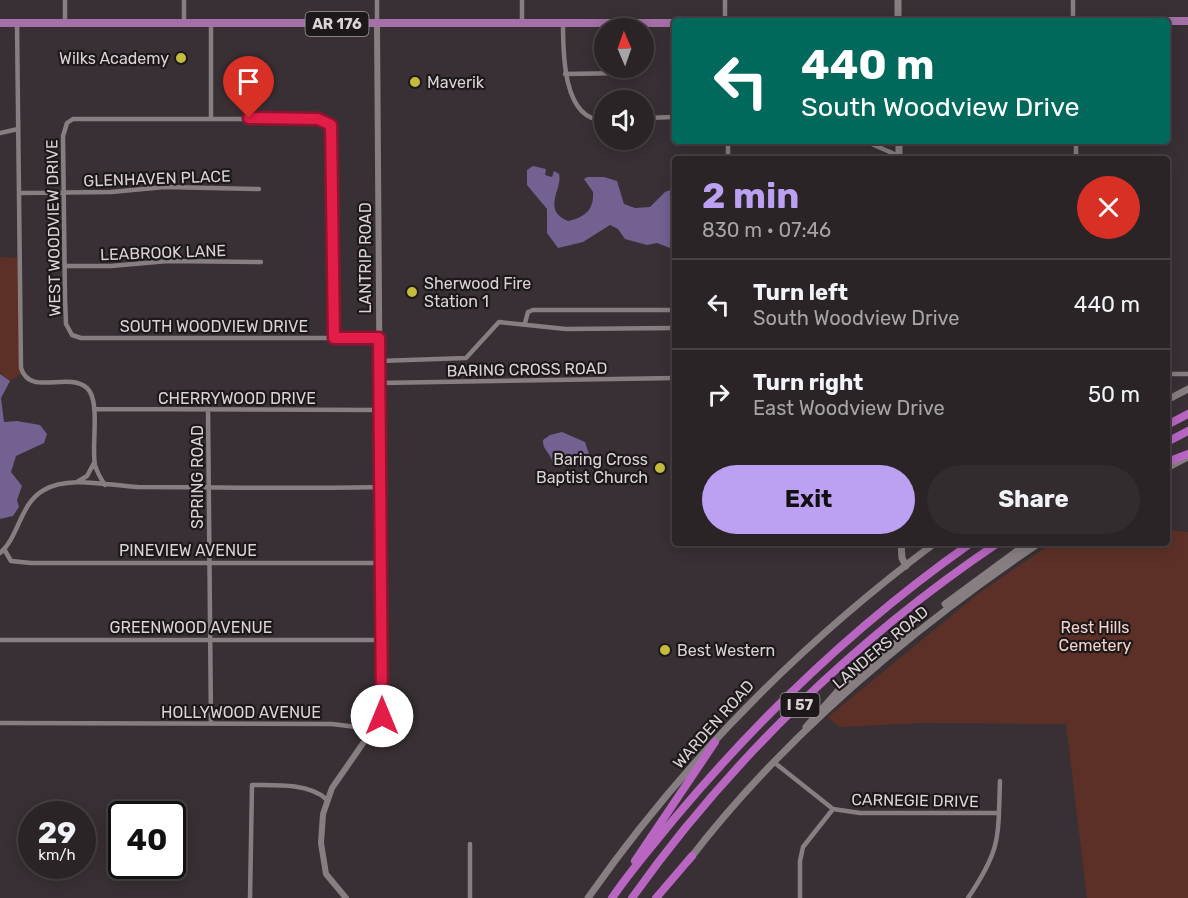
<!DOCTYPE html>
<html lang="en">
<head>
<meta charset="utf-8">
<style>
	body { margin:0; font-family:Rubik,sans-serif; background:#322c2f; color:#f1f3f6; height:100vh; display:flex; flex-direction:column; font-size:22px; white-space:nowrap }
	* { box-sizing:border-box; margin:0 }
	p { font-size:20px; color:#a5a4a7 }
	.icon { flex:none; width:33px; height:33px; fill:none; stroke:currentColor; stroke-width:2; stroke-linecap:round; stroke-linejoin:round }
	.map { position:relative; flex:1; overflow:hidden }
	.details { position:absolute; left:672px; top:156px; width:498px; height:390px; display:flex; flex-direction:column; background:#2a2427; border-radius:6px; box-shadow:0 3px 15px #0003,0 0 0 2px #464144 }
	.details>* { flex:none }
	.hud { position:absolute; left:672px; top:18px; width:498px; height:126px; border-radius:6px; box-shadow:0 3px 15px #0003,0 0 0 2px #464144; background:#00695c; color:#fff; overflow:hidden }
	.needle { width:39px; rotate:358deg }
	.tools { position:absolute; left:594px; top:18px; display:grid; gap:12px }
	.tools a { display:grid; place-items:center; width:60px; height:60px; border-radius:50%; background:#2a2427; box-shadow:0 3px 15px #0003,0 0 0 2px #464144; font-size:30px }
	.speed { position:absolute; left:18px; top:801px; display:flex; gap:12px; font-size:30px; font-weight:700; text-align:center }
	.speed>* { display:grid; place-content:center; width:78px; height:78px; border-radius:50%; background:#2a2427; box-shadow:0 3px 15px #0003,0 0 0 2px #464144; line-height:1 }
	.speed small { font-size:15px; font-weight:400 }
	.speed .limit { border:3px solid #111; border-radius:9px; background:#fff; color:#111 }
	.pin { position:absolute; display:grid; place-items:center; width:51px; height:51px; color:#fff; margin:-62px -26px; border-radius:50% 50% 50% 0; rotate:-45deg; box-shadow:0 0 6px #0007 }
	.pin .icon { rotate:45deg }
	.me { position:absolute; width:66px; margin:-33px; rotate:0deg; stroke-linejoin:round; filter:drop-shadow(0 0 4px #0008) }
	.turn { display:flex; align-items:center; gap:21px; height:126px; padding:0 30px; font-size:27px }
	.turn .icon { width:78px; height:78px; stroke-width:2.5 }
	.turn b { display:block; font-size:42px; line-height:51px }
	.round { display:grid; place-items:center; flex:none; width:63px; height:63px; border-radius:32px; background:#322c2f }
	.summary { display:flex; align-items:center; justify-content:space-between; height:102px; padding:0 30px }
	h1 { font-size:36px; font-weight:700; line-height:45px; color:#bca0f2 }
	.button { display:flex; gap:12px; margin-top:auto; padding:12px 30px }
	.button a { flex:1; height:69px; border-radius:36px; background:#bca0f2; color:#111; font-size:24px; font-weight:700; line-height:69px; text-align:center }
	.button a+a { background:#322c2f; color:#f1f3f6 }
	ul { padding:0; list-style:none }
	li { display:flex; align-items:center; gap:18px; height:90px; padding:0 30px; border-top:2px solid #464144 }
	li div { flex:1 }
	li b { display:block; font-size:22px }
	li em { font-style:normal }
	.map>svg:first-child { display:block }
	.green { fill:#5c3026 }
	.water { fill:#736192 }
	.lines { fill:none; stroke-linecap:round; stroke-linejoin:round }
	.minor { stroke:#877e82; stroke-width:4.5 }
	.tertiary { stroke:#877e82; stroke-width:6 }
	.secondary { stroke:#877e82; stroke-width:7 }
	.primary { stroke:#a570a8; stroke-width:8 }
	.motorway { stroke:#b966c2; stroke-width:8 }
	.route-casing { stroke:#92132f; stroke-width:15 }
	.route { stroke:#e11d48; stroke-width:10 }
	.poi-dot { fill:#c6bc3c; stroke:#1d191b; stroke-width:2 }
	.labels { text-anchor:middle; stroke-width:4.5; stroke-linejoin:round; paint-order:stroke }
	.shield { fill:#1d191b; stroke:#a19b9e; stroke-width:1.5 }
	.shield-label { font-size:15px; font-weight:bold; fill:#d9d3d6 }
	.poi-label { font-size:16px; fill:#d9d3d6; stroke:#1d191b; text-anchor:start }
	.street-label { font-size:16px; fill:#d9d3d6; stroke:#1d191b }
	.park-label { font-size:16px; fill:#f6d1c8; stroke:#1d191b }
</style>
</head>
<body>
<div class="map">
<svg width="1188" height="898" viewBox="0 0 1188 898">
	<rect width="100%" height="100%" fill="#383034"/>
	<path class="green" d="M0,257L20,258L23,372L10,381L0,373Z
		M1167,530L1188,532V898H1087L1066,724L922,723L840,727L828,717L979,593L1052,543H1167Z"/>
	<path class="water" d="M533,166L546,169L545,175L552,177L554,171L559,174C563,189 541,210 568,221C585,217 594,210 593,192L584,179L587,177H604L617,181L624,204L635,208L650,207L665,192L675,188V250L657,243L647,245L625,239L618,229L610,225L583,242L558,248L547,233V209L527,185V170Z
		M0,374L10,381L1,398L4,422L17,421L40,425L47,434L44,443L16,456L11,472L22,486L17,500L19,507L13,516L0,519Z
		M562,432L585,442L589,454L587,466L553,467C554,455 542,451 543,440L550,435Z"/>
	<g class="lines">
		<path class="minor" d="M184,0V23
			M377,0V24
			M522,0V24
			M725,0V21
			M1073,0V21
			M17,23L21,368C30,397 68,371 87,388C101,401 91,446 95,465C97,472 101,479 105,485
			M65,23V0
			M211,23V118
			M563,24C563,53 563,121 604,120
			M565,74L626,73
			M644,118L675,117
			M0,133L18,129
			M728,141V159
			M865,141L899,156
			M1076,141V159
			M20,193L111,192L165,187L259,189
			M66,266H111L168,261L261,262
			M525,323L528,312L533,310H675
			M334,338L331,125L318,119H73L67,123L63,136L65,298L66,324L72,335L81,338H379
			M379,361L466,358L499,322L566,329L675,328
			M1167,374H1188
			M379,383L675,378
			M94,409L379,410
			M208,409L211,723
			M77,482L87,476L94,463
			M4,549L11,561L31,563H380
			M0,553C19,537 20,503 44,490C69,475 110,486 138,487C219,487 300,489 380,487
			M0,640H381
			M0,723L332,724L373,729
			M775,763L833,809L860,813H999
			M250,898L252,785C274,785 309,783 326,799
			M470,898V844
			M800,898V861L803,847L833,809
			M968,898C1001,849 998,839 1000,781"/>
		<path class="tertiary" d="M346,898L326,874L321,843L323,814L332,788L382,716L377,24"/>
		<path class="secondary" d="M898,21V0
			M899,141V159
			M1167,400L1188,389
			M1167,468L1186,458
			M901,543L902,558L906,566
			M945,604L1028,543
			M806,727L837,692L910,631
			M689,860C785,735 909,631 1039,543
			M588,898C684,761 801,643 935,543"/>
		<path class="primary" d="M1154,21H1188
			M0,23H675"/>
		<path class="motorway" d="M1167,425L1188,414
			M1167,442L1188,431
			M1167,462L1188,454
			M635,861L715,742
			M612,898C631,870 653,845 674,819C761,715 860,621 971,543
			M632,898C730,760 858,637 998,543
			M656,898L692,856"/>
	</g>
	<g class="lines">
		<defs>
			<path id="route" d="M249,118L318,119L331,125L334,338H379L382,716"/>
		</defs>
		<use href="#route" class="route-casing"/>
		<use href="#route" class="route"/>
	</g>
	<g class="poi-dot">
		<circle cx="181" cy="58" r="6"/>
		<circle cx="415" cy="82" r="6"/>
		<circle cx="412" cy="292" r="6"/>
		<circle cx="660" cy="468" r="6"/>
		<circle cx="665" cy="650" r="6"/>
	</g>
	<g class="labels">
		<g class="shield">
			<rect x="305.5" y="12" width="63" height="24" rx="4.5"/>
			<rect x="780.5" y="693" width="39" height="24" rx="4.5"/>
		</g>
		<g class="shield-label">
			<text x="337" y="29">AR 176</text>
			<text x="800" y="710">I 57</text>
		</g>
		<g class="poi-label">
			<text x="169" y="64" text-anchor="end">Wilks Academy</text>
			<text x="427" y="88">Maverik</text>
			<text x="424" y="289">Sherwood Fire<tspan x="424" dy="18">Station 1</tspan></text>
			<text x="648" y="465" text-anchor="end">Baring Cross<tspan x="648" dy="18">Baptist Church</tspan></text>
			<text x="677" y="656">Best Western</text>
		</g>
		<g class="street-label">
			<text transform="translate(157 178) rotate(-2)" y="6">GLENHAVEN PLACE</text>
			<text transform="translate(53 228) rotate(-91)" y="6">WEST WOODVIEW DRIVE</text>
			<text transform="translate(163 252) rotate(-2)" y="6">LEABROOK LANE</text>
			<text transform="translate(365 258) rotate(-90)" y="6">LANTRIP ROAD</text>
			<text x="214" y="332">SOUTH WOODVIEW DRIVE</text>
			<text transform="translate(527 369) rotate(-1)" y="6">BARING CROSS ROAD</text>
			<text x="237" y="404">CHERRYWOOD DRIVE</text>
			<text transform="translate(197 477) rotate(-90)" y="6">SPRING ROAD</text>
			<text x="188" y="556">PINEVIEW AVENUE</text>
			<text x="191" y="633">GREENWOOD AVENUE</text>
			<text transform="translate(880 647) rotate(-40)" y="6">LANDERS ROAD</text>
			<text x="241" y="718">HOLLYWOOD AVENUE</text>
			<text transform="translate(713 724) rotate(-48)" y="6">WARDEN ROAD</text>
			<text transform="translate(915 800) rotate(1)" y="6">CARNEGIE DRIVE</text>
		</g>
		<g class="park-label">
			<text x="1095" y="633">Rest Hills<tspan x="1095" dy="18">Cemetery</tspan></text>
		</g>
	</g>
</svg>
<div class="tools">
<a><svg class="needle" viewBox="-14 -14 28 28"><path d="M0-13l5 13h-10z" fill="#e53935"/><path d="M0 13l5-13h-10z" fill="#a5a4a7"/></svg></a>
<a><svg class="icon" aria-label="sound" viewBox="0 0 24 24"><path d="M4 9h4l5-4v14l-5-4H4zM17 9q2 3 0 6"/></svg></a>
</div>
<div class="speed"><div>29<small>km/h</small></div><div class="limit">40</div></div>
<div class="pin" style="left:249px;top:118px;background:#d93025"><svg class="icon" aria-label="arrive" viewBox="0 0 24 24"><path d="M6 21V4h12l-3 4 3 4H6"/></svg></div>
<svg class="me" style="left:382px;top:716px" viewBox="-20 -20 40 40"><circle r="19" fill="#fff"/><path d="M0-13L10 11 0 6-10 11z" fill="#e11d48"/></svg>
<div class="hud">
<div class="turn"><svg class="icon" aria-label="left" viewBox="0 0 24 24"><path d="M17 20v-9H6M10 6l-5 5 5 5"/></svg><div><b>440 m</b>South Woodview Drive</div></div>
</div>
<section class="details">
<div class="summary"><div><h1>2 min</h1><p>830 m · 07:46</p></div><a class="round" style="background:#d93025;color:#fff"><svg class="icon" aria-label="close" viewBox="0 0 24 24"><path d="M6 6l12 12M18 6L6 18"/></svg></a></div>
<ul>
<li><svg class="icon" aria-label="left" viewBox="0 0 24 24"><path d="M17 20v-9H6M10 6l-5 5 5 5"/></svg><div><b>Turn left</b><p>South Woodview Drive</p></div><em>440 m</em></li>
<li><svg class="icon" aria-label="right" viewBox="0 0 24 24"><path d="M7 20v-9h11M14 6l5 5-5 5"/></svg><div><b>Turn right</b><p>East Woodview Drive</p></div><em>50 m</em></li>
</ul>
<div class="button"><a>Exit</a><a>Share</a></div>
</section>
</div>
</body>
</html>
